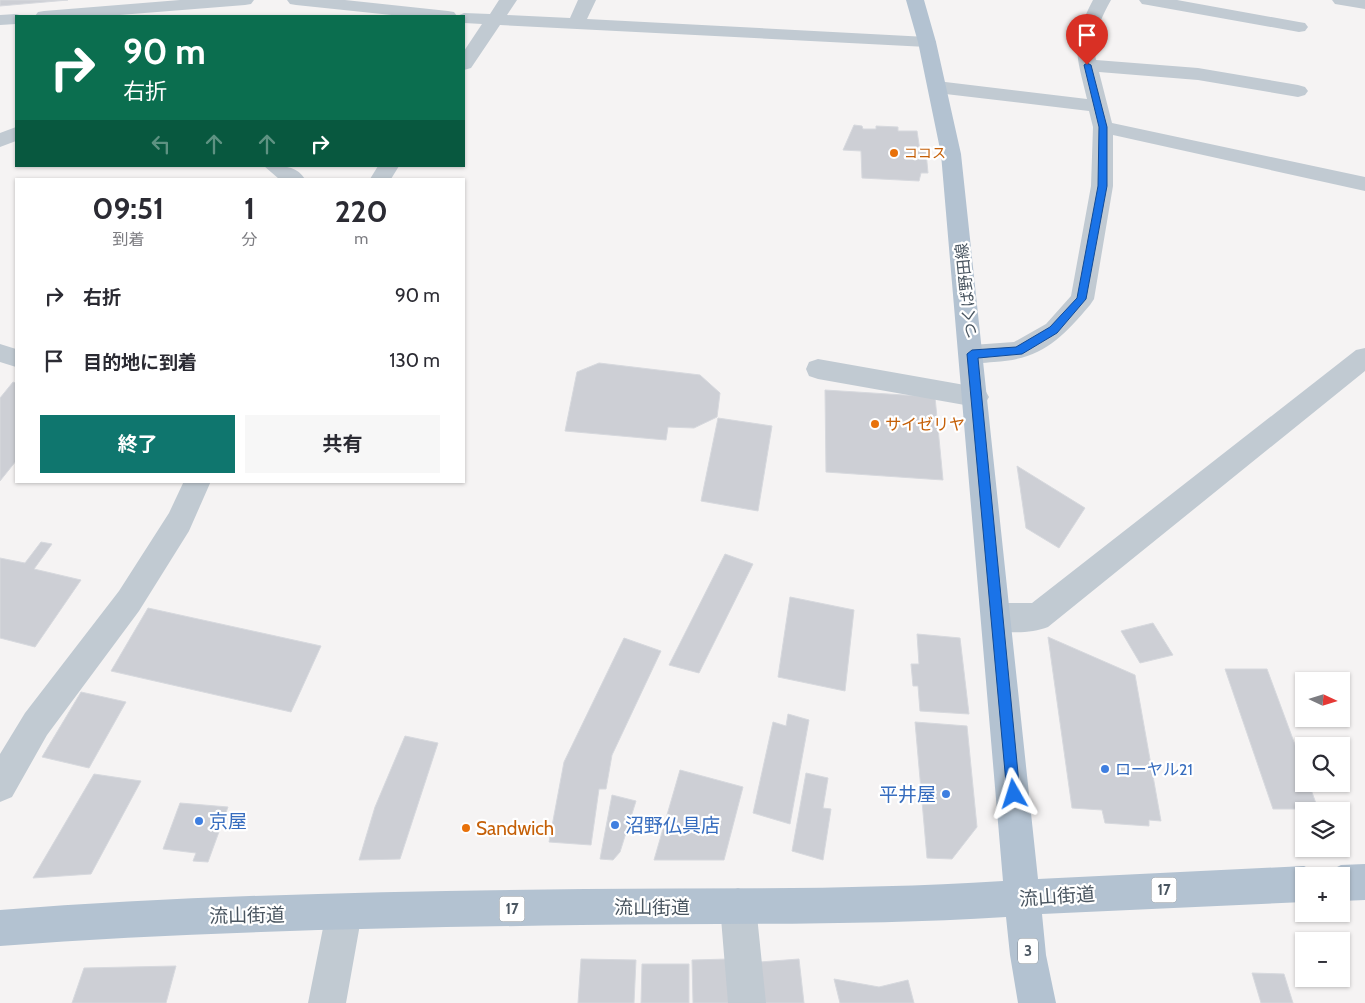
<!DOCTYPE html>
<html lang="ja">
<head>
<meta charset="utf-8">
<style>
	body { margin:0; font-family:Cabin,"Noto Sans JP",sans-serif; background:#f7f7f7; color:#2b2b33; height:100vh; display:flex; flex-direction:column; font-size:19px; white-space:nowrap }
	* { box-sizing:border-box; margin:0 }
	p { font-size:16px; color:#7c7c81 }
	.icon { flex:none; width:28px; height:28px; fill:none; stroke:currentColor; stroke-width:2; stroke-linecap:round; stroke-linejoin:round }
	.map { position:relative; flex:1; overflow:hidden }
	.details { position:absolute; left:15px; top:178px; width:450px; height:305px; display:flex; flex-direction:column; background:#fff; border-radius:0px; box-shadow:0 1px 4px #0004 }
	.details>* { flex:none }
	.hud { position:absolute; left:15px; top:15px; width:450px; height:152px; border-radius:0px; box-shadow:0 1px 4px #0004; background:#0b6e4f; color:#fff; overflow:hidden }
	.needle { width:32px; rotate:94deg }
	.buttons { position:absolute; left:1295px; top:672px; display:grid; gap:10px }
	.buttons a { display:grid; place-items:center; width:55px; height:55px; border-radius:0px; background:#fff; box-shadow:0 1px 4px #0004; font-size:25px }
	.pin { position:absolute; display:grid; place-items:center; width:42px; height:42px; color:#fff; margin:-51px -21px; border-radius:50% 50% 50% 0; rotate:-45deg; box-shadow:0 0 5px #0007 }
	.pin .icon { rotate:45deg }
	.me { position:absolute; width:55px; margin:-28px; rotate:354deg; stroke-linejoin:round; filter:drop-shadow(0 0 4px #0008) }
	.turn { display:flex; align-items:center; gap:18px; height:105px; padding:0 25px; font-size:22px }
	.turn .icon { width:65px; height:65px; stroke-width:2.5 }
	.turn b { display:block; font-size:35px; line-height:42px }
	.lanes { display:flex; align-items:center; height:48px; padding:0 25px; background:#0003; justify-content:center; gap:25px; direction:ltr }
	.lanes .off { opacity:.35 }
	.eta { display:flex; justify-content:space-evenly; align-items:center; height:85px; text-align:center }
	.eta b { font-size:30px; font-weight:700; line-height:35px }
	.button { display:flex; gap:10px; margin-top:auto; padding:10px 25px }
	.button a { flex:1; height:58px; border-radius:0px; background:#0f766e; color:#fff; font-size:20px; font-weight:700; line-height:58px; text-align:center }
	.button a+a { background:#f7f7f7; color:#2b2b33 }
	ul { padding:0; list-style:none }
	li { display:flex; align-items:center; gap:15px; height:65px; padding:0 25px }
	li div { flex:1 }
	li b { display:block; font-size:19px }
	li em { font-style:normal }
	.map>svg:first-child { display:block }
	.building { fill:#cdcfd5; stroke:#d7d9de }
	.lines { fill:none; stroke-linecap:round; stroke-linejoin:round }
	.minor { fill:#c1cad2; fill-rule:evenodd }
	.major { fill:#b3c2d1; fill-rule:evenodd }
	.route { fill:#1a73e8; stroke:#114b97 }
	.food-dot { fill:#e8710a; stroke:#fff; stroke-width:2 }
	.shop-dot { fill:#3f7fe0; stroke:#fff; stroke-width:2 }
	.labels { text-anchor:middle; stroke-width:4.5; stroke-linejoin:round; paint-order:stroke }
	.far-food-label { font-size:14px; fill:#c56008; stroke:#fff; text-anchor:start }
	.shield { fill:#fff; stroke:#808990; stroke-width:1 }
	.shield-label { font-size:15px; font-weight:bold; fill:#4a5661 }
	.street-label { font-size:16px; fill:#4a5661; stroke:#fff }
	.food-label { font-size:16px; fill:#c56008; stroke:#fff; text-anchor:start }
	.shop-label { font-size:16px; fill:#366cbe; stroke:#fff; text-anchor:start }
	.near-shop-label { font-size:19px; fill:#366cbe; stroke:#fff; text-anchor:start }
	.near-food-label { font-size:19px; fill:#c56008; stroke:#fff; text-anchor:start }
	.near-street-label { font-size:19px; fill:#4a5661; stroke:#fff }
</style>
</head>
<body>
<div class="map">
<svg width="1365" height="1003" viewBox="0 0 1365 1003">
	<rect width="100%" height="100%" fill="#f5f3f3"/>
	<path class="building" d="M0,0H68L0,6Z
		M854,125L862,126L863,129H876V126L898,127V131H917L920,151L926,152L928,173H921L919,181L862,178L861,151L843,150Z
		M599,363L700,375L720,393L717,417L694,428L668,427L666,440L565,431L577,372Z
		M13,382L16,383V461L0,481V398Z
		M825,390L935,397L943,480L826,472Z
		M718,418L772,426L758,511L701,501Z
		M1017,466L1085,508L1059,548L1026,528Z
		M41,542L52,544L34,569L81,580L35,647L0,638V558L25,563Z
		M725,554L753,564L699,673L669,665Z
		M790,597L854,610L845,691L778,677Z
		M148,608L321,646L291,712L111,671Z
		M1153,623L1173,655L1140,663L1121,631Z
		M917,634L960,638L969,714L920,711L918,686H913L911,664H919Z
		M1048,637L1135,675L1161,821L1149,820V826L1105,823L1102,810L1072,808Z
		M624,638L661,651L612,755L606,789H599L591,845L549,842L564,762Z
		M1225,669H1267L1304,769V784H1309L1318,809H1273Z
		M81,692L126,702L89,768L42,757Z
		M788,714L809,720L790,824L753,813L773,722L786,726Z
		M915,722L967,726L977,827L952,859L927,858Z
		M405,736L438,743L400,859L359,860L375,807Z
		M680,770L743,787L724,860H654Z
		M806,773L828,778L823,808L831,809L823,860L792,851Z
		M94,774L141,781L91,874L33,878Z
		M612,795L636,801L620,852L613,860L600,859Z
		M180,803L228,807L208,862L193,861L196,853L163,849Z
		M581,959L636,960L634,1003H578Z
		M729,959L732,1003H693L692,960Z
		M799,959L804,1003H764L760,962Z
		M642,964H689V1003H641Z
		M176,966L166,1003H72L84,968Z
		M1252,973L1284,974L1293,1003H1261Z
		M834,979L879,987L908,980L914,1003H840Z"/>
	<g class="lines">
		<path class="minor" d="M180,0H254L251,4L245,5L107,16H35L38,12L44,11Z
			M287,0H345L448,11L454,12L457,16L464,13L490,14L499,0H517L507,15L570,18L578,0H596L587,19L927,37L933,38L936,42L933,46L927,47L500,25L471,68L464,70V51L482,24L464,23V16H401L296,5L290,4Z
			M1093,0H1111C1101,18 1091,39 1096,60L1198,68L1298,85L1305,87L1308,91L1305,95L1298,97L1198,80L1099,72L1112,123L1365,177V191L1113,135V186L1094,299L1090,305C1060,340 1042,359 994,362C983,363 974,364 963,361L960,354L963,347L972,345L1014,342L1046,324L1071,296L1091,186L1093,127L1089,111L937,93L930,91L928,87L930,83L937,81L1087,99C1076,53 1070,44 1093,0Z
			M1139,0H1177L1299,22L1305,23L1308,27L1305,31L1299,32L1148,5L1142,4Z
			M1332,0H1365V9L1335,4Z
			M16,14L23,16H16V24L0,25V15Z
			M16,127V141L0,147V133Z
			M264,166C279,166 296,164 305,179H279Z
			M378,166H399L391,179H370Z
			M0,344L16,349V367L0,362Z
			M1365,348V371L1048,627C1030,634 1003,634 985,627L981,617L985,607L996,603H1032L1356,350Z
			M818,359L976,387L985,390L989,397L985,404L976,407L818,379L809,376L806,369L809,362Z
			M184,481H211L189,531L139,611L47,735L12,797L0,802V754L25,713L119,591L169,513Z
			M738,888L751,893L756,906L766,1003H728L720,906L725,893Z
			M344,895L357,900L362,913L346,1003H308L326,913L331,900Z"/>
		<path class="major" d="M906,0H924L936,42L961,154L1038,879L1304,866L1316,872L1318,876H1304V902L1042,914L1046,955L1056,1003H1018L1010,955L1006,917C865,926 723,923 581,925C388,928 193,931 0,946V910C194,895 390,891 585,889C724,888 864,890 1003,881L941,154L918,42Z
			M1365,864V900L1341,901V876H1326L1329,871L1341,865Z"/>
	</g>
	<path class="route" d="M1087,63L1091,65L1107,127V186L1086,299L1057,333L1022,354L978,358L1020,794L1018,798L1014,800L1009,798L1007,794L967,354L972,350L1016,347L1050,327L1077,298L1098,186L1099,127L1084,65Z"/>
	<g class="food-dot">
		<circle cx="894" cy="153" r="5"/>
		<circle cx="875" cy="424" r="5"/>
		<circle cx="466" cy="828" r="5"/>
	</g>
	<g class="shop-dot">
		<circle cx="1105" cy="769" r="5"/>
		<circle cx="946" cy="794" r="5"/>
		<circle cx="199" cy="821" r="5"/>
		<circle cx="615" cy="825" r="5"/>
	</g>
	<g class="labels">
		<g class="far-food-label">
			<text x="904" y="158">ココス</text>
		</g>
		<g class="shield">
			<rect x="1151.5" y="877.5" width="25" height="25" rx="4"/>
			<rect x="499.5" y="896.5" width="25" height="25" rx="4"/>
			<rect x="1018" y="938.5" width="20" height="25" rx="4"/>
		</g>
		<g class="shield-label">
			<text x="1164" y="895">17</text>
			<text x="512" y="914">17</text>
			<text x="1028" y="956">3</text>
		</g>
		<g class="street-label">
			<text transform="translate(966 291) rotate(-96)" y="6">つくば野田線</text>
		</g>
		<g class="food-label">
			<text x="885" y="430">サイゼリヤ</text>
		</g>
		<g class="shop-label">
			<text x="1115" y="775">ローヤル21</text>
		</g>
		<g class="near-shop-label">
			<text x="936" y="801" text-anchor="end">平井屋</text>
			<text x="209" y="828">京屋</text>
			<text x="625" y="832">沼野仏具店</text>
		</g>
		<g class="near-food-label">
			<text x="476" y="835">Sandwich</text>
		</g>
		<g class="near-street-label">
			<text transform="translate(1057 896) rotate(-4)" y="7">流山街道</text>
			<text x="652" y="914">流山街道</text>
			<text transform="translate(247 915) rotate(-1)" y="7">流山街道</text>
		</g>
	</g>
</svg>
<div class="buttons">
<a><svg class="needle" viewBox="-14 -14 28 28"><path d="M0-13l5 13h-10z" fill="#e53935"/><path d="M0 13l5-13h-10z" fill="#7c7c81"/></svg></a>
<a><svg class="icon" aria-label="search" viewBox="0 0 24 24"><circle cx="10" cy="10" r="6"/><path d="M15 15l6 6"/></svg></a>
<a><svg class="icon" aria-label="layers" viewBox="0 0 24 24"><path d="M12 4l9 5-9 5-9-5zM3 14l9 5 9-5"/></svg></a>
<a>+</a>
<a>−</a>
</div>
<div class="pin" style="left:1087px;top:65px;background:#d93025"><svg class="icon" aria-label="arrive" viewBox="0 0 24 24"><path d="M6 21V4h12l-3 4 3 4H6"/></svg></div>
<svg class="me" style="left:1014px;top:794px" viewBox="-20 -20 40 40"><path d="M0-17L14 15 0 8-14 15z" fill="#1a73e8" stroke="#fff" stroke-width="4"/></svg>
<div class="hud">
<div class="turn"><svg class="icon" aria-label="right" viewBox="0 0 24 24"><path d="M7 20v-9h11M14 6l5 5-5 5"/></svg><div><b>90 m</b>右折</div></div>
<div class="lanes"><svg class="icon off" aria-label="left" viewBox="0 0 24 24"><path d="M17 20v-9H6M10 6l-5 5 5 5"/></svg><svg class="icon off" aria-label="ahead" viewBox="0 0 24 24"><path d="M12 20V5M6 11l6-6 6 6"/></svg><svg class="icon off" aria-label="ahead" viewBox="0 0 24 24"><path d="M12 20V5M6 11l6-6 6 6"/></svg><svg class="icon" aria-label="right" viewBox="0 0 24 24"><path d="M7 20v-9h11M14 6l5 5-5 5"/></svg></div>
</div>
<section class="details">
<div class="eta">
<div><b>09:51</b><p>到着</p></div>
<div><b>1</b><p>分</p></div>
<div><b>220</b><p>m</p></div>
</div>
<ul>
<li><svg class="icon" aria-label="right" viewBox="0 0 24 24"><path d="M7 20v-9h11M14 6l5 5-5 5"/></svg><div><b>右折</b></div><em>90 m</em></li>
<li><svg class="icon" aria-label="arrive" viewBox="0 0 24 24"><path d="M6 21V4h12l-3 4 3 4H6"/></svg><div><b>目的地に到着</b></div><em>130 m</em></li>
</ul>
<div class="button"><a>終了</a><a>共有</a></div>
</section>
</div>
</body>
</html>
